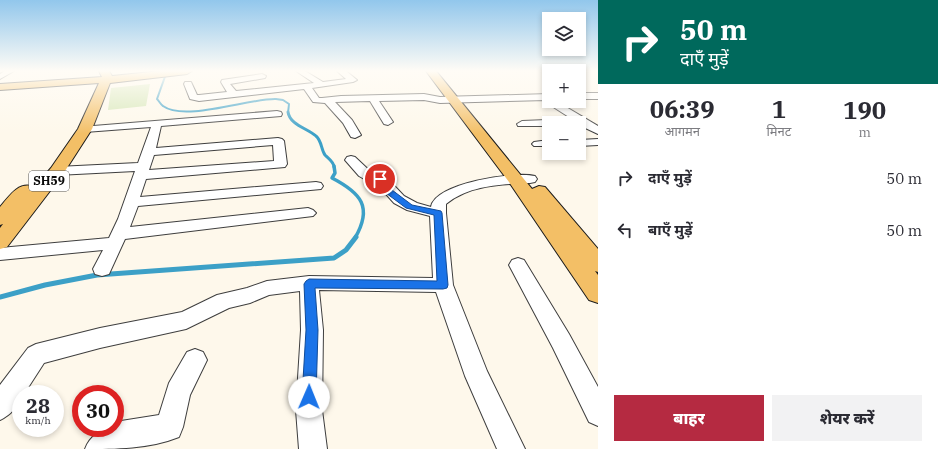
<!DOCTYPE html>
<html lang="hi">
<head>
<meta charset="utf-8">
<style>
	body { margin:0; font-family:"IBM Plex Serif","Noto Sans Devanagari",serif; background:#f2f2f3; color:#2b2b33; height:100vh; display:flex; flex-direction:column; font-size:15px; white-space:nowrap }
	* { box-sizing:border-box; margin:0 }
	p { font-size:13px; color:#7c7c81 }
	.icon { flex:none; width:22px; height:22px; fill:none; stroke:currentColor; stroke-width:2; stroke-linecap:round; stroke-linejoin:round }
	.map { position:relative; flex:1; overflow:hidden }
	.side { display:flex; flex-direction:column; background:#fff; width:340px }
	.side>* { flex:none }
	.top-card { background:#00695c; color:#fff; overflow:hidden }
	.buttons { position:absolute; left:542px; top:12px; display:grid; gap:8px }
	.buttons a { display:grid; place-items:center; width:44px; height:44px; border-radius:0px; background:#fff; box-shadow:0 2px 6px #0003; font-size:20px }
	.speed { position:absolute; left:12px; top:385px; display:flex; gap:8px; font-size:20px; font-weight:700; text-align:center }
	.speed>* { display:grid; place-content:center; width:52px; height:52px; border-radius:50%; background:#fff; box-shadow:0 2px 6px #0003; line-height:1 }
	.speed small { font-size:10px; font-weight:400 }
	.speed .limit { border:6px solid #d22; background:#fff; color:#111 }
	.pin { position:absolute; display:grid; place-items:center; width:34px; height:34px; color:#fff; margin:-17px; border:2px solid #fff; border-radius:50%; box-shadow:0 1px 4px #0007 }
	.me { position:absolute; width:44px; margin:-22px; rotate:1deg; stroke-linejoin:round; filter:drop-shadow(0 0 3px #0008) }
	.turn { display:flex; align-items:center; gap:14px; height:84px; padding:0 16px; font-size:18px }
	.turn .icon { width:52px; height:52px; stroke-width:2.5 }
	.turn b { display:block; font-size:28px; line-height:34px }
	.eta { display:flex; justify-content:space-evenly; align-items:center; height:68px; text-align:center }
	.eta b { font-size:24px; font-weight:800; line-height:28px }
	.primary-button { display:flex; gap:8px; margin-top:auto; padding:8px 16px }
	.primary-button a { flex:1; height:46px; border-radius:0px; background:#b52a41; color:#fff; font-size:16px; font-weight:800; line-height:46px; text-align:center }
	.primary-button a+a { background:#f2f2f3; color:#2b2b33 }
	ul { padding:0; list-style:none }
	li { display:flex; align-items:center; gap:12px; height:52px; padding:0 16px }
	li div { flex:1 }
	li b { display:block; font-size:15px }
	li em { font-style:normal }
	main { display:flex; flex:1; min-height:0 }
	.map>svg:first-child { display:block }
	.green { fill:#d5e6b6 }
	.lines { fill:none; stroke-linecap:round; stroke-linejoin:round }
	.stream-far3 { stroke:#3ca0c7; stroke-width:2 }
	.stream-far2 { stroke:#3ca0c7; stroke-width:3 }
	.stream-far1 { stroke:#3ca0c7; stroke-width:3.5 }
	.stream { stroke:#3ca0c7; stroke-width:5 }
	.minor-casing { stroke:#3e3e3e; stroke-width:2 }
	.major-casing { stroke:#1c1c1c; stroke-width:2 }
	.minor { fill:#fff; fill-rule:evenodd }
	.major { fill:#f3bf66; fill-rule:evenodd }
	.route { fill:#1a73e8; stroke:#114b97 }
	.labels { text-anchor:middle; stroke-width:4; stroke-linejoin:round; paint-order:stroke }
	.shield { fill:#fff; stroke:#545454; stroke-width:1 }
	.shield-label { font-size:12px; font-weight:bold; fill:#0b0b0b }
</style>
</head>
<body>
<main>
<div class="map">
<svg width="598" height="449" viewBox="0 0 598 449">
	<rect width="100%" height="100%" fill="#fef8eb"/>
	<path class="green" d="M150,84L146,106L108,110L111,88Z"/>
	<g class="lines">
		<path class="stream-far3" d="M167,71L157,99C159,101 161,105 163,106C185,122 250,98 276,99L283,100L289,104L288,113"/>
		<path class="stream-far2" d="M288,112C290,125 307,128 316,136C322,141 321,150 325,155C329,159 334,162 334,167"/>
		<path class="stream-far1" d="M334,166L335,173L332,178C361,193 373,207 355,238"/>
		<path class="stream" d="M0,297L45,285L97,275L334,258L346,250L356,237"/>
		<defs>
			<path id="minor" d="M5,71H14L0,79V74Z
				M296,71H305L323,82L346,79L337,71H346L357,80L353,82L312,88L319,98H322L341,96L424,94L440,97L549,94V101H556L598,126V134L579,125V123H549V126H518L517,124L522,121L572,119L547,103L546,100L440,103L424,100L379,101L393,122L388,125L384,124L370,101L335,102L352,120L361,135L355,138L351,137L343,123L325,103L313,102L304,89L199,101L190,99L184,84L185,82H191L197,95H199L227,92L221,82L222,80L262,74L266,76L265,78L230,84L236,91L314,83Z
				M579,93H598V99H579Z
				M277,111L281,112L282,114L281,116L161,126L156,148L278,138L282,139L284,141L287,164L285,167L146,179L140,197L316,182L321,183L323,186L321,189L138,206L130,227L308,208L313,210L316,213L313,216L125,239L109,274L102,276L95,274L93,269L103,250L0,260V248L109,238L118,219L135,171L57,175L52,174L50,171L52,168L57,167L138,163L151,127L85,132L81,131L80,129L81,127ZM273,145L274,161L149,170L154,155Z
				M598,139V145L579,146V140Z
				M549,140V146H534L532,144L534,142Z
				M351,156L355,157L372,173L385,176L404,196L417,203L431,207C434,183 515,171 535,176L537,179L535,182L530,183C502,184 469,185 446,204V213L453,285L487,371L525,449H497L465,376L436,292L319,290L323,330L322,410L327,449H299L296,410L301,330L300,291L269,295L250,303L229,308L186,329L100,348L44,363L24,394H21C21,405 9,416 0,420V385L28,348L36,344L100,328L182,312L217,295L247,288L267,281L309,276L433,278L430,216L407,210L394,203L376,183L366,180L359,176L345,160L347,157Z
				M518,258L524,260L569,334L598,387V426L589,422L553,348L509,265L512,260Z
				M195,349L203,352L207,360L190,395L183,427L179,437C149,449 116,449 85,449C90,436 101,428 115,428V424L121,421L159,415L169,383L187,352Z"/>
			<path id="major" d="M99,71H109L112,76L161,71H192L187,74L110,83L92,129L63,174L7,247L0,249V228L3,224L0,225V207C9,197 17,183 31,186L33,189L51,168L78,129L99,83L0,90V84L102,77Z
				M426,71H436L532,189L539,186L545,187L598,249V272L595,271L598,275V303L589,300L509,182Z"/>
		</defs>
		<use href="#minor" class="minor-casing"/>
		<use href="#major" class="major-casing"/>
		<use href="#minor" class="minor"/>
		<use href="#major" class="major"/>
	</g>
	<linearGradient id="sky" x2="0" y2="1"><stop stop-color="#92c7ec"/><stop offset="0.53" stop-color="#fffcf6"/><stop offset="1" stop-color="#fffcf6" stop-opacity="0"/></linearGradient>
	<rect width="598" height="134" fill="url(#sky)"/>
	<path class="route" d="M380,177L383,178L392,190L412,205L441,211L442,213L448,285L447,288L443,289L315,288L318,330L316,397L314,402L309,404L304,402L302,397L306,330L304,284L306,281L309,279L437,281L434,215L406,208L386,193L377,179Z"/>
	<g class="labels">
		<rect class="shield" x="29" y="171" width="40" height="20" rx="3"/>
		<g class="shield-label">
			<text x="49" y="185">SH59</text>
		</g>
	</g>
</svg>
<div class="buttons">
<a><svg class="icon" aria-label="layers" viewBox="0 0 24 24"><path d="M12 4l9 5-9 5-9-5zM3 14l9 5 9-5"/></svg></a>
<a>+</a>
<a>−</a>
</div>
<div class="speed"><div>28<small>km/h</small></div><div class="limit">30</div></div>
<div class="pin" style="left:380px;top:179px;background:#d93025"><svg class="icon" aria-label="arrive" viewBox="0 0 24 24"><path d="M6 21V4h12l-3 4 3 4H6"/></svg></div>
<svg class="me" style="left:309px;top:397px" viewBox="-20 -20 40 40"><circle r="19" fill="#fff"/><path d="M0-13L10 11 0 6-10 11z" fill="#1a73e8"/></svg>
</div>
<section class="side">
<div class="top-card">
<div class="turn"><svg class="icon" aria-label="right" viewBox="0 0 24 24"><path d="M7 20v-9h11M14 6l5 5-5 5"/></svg><div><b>50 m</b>दाएँ मुड़ें</div></div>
</div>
<div class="eta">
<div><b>06:39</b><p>आगमन</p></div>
<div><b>1</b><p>मिनट</p></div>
<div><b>190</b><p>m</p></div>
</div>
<ul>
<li><svg class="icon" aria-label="right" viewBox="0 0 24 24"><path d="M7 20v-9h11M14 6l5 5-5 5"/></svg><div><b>दाएँ मुड़ें</b></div><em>50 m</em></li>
<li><svg class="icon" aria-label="left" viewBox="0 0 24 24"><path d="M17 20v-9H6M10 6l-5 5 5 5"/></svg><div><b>बाएँ मुड़ें</b></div><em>50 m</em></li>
</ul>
<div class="primary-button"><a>बाहर</a><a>शेयर करें</a></div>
</section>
</main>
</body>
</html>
